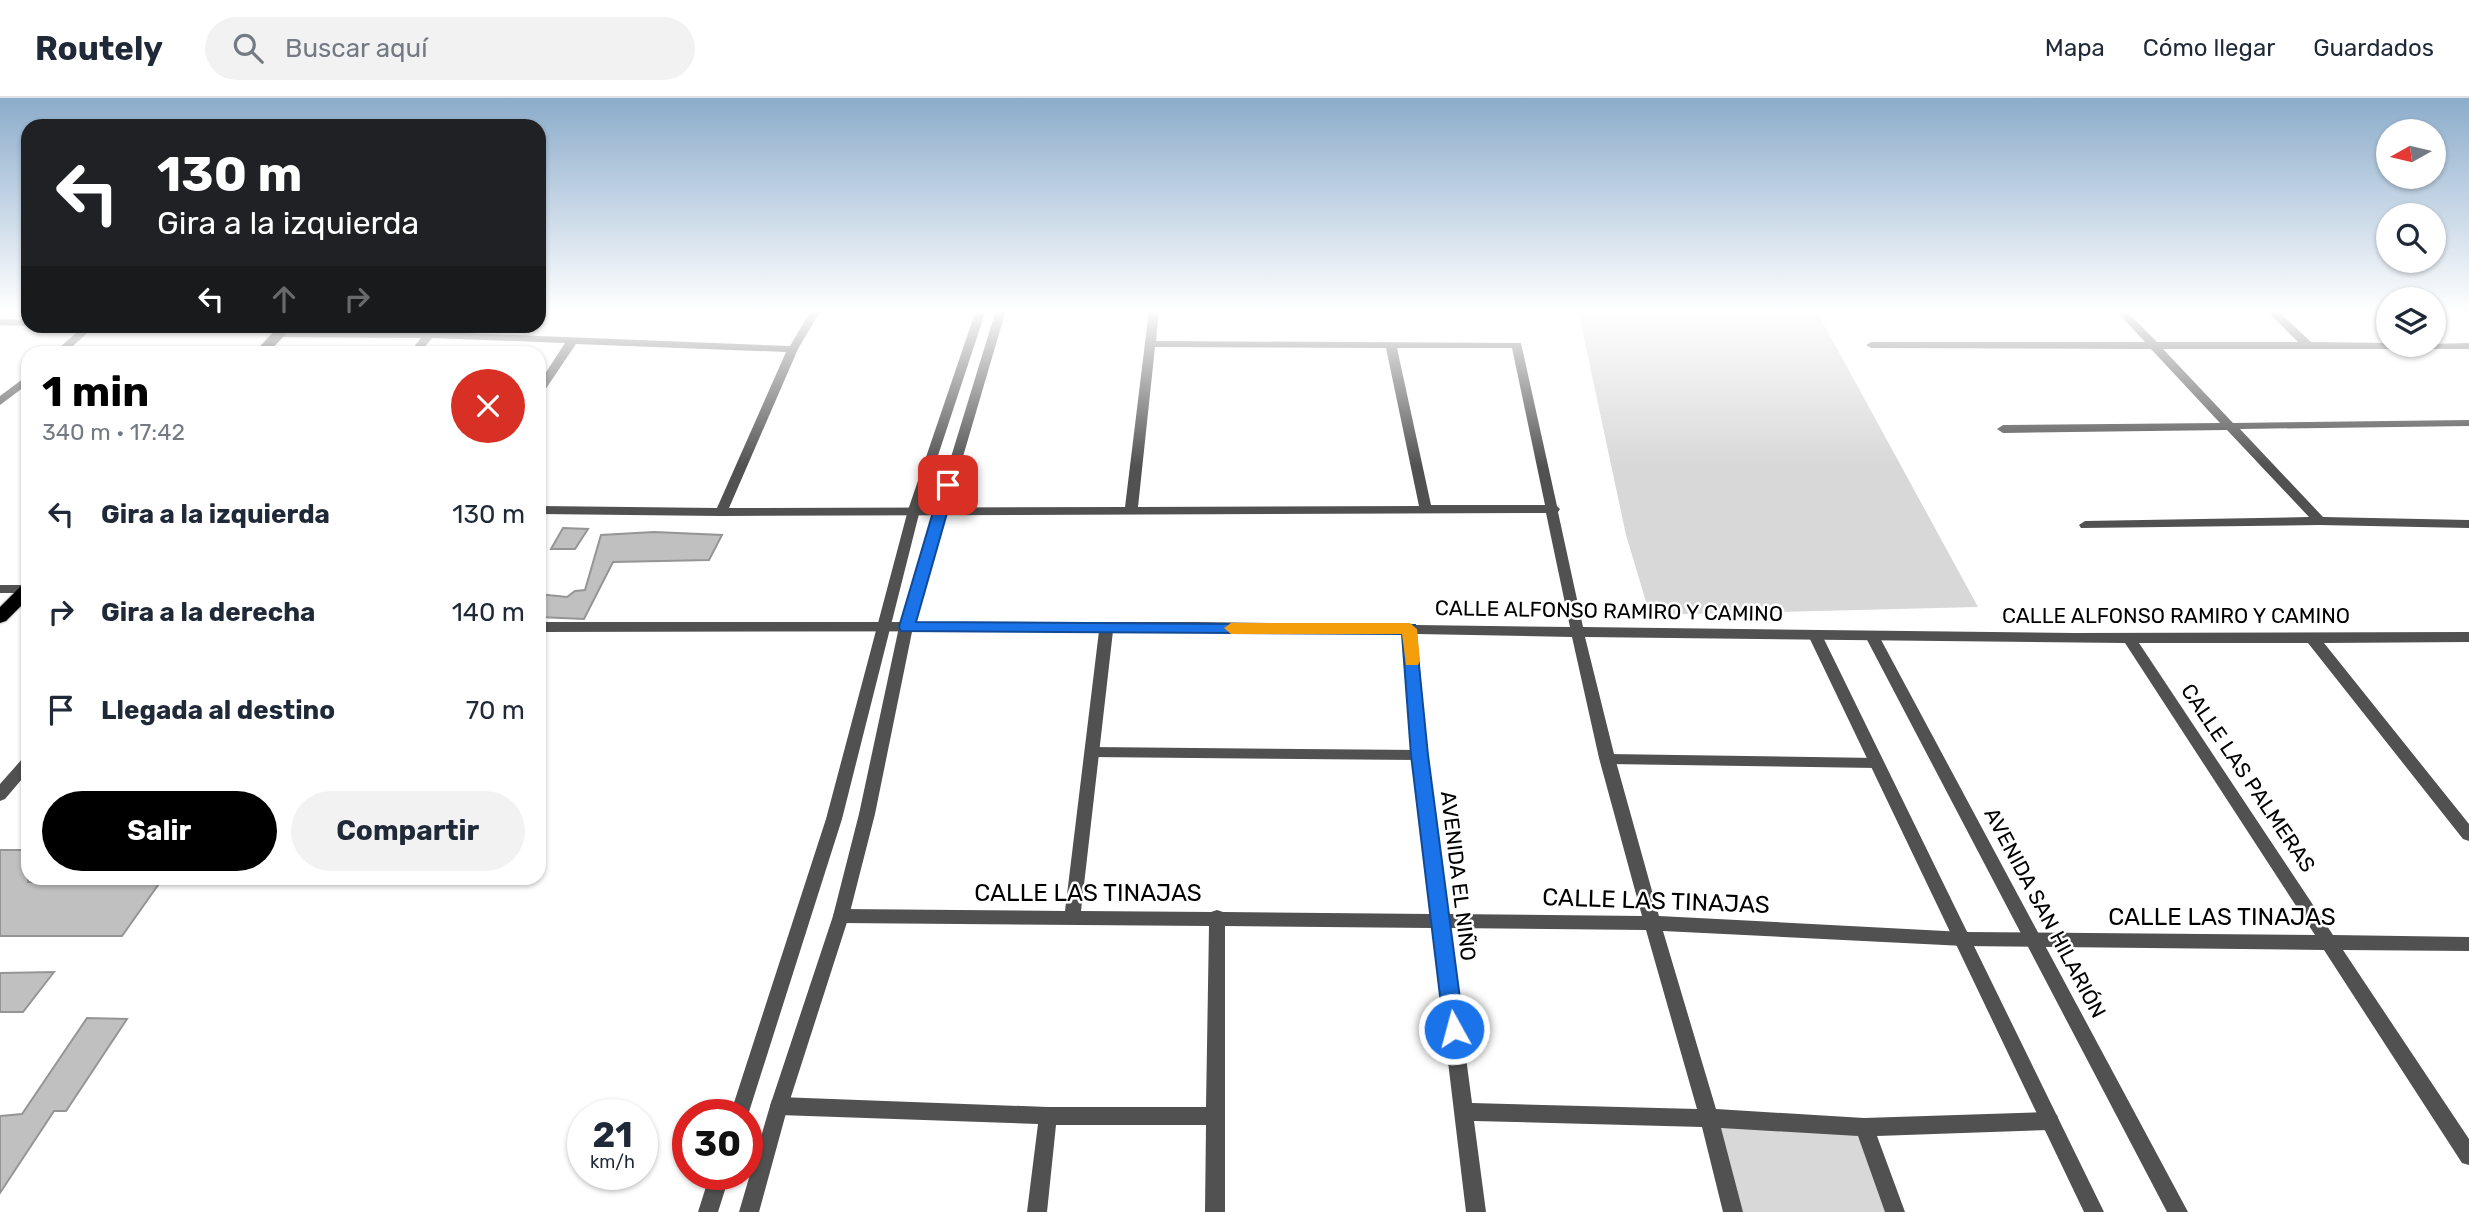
<!DOCTYPE html>
<html lang="es">
<head>
<meta charset="utf-8">
<style>
	body { margin:0; font-family:Rubik,sans-serif; background:#f2f2f3; color:#1f2937; height:100vh; display:flex; flex-direction:column; font-size:26px; white-space:nowrap }
	* { box-sizing:border-box; margin:0 }
	p { font-size:23px; color:#747a83 }
	.icon { flex:none; width:38px; height:38px; fill:none; stroke:currentColor; stroke-width:2; stroke-linecap:round; stroke-linejoin:round }
	.map { position:relative; flex:1; overflow:hidden }
	.side { position:absolute; left:21px; top:248px; width:525px; height:539px; display:flex; flex-direction:column; background:#fff; border-radius:21px; box-shadow:0 2px 5px #0004 }
	.side>* { flex:none }
	.hud { position:absolute; left:21px; top:21px; width:525px; height:214px; border-radius:21px; box-shadow:0 2px 5px #0004; background:#202124; color:#fff; overflow:hidden }
	.needle { width:46px; rotate:262deg }
	.controls { position:absolute; left:2376px; top:21px; display:grid; gap:14px }
	.controls a { display:grid; place-items:center; width:70px; height:70px; border-radius:50%; background:#fff; box-shadow:0 2px 5px #0004; font-size:35px }
	.speed { position:absolute; left:567px; top:1001px; display:flex; gap:14px; font-size:35px; font-weight:700; text-align:center }
	.speed>* { display:grid; place-content:center; width:91px; height:91px; border-radius:50%; background:#fff; box-shadow:0 2px 5px #0004; line-height:1 }
	.speed small { font-size:18px; font-weight:400 }
	.speed .limit { border:10px solid #d22; background:#fff; color:#111 }
	.pin { position:absolute; display:grid; place-items:center; width:60px; height:60px; color:#fff; margin:-30px; border-radius:14px; box-shadow:0 4px 10px #0006 }
	.me { position:absolute; width:77px; margin:-38px; rotate:353deg; stroke-linejoin:round; filter:drop-shadow(0 0 5px #0008) }
	.turn { display:flex; align-items:center; gap:24px; height:147px; padding:0 21px; font-size:32px }
	.turn .icon { width:91px; height:91px; stroke-width:2.5 }
	.turn b { display:block; font-size:49px; line-height:60px }
	.lanes { display:flex; align-items:center; height:66px; padding:0 21px; background:#0003; justify-content:center; gap:35px; direction:ltr }
	.lanes .off { opacity:.35 }
	.round { display:grid; place-items:center; flex:none; width:74px; height:74px; border-radius:37px; background:#f2f2f3 }
	.summary { display:flex; align-items:center; justify-content:space-between; height:119px; padding:0 21px }
	h1 { font-size:42px; font-weight:700; line-height:52px; color:#000 }
	.button { display:flex; gap:14px; margin-top:auto; padding:14px 21px }
	.button a { flex:1; height:80px; border-radius:42px; background:#000; color:#fff; font-size:28px; font-weight:700; line-height:80px; text-align:center }
	.button a+a { background:#f2f2f3; color:#1f2937 }
	ul { padding:0; list-style:none }
	li { display:flex; align-items:center; gap:21px; height:98px; padding:0 21px }
	li div { flex:1 }
	li b { display:block; font-size:26px }
	li em { font-style:normal }
	header { display:flex; align-items:center; gap:42px; box-sizing:border-box; height:98px; padding:0 35px; background:#fff; border-bottom:2px solid #e0e1e3 }
	header strong { font-size:33px }
	nav { display:flex; gap:38px; margin-inline-start:auto; font-size:24px }
	.search { width:490px; height:63px; background:#f2f2f3; display:flex; align-items:center; gap:18px; box-sizing:border-box; padding:0 24px; border-radius:38px; color:#747a83; font-size:26px }
	.map>svg:first-child { display:block }
	.green { fill:#d8d8d8 }
	.building { fill:#c0c0c0; stroke:#959595; stroke-width:2 }
	.lines { fill:none; stroke-linecap:round; stroke-linejoin:round }
	.primary-casing { stroke:#dbdbdb; stroke-width:3 }
	.service { stroke:#515151; stroke-width:10 }
	.minor { fill:#515151; fill-rule:evenodd }
	.tertiary { fill:#515151; fill-rule:evenodd }
	.primary { fill:#000; fill-rule:evenodd }
	.route { fill:#1a73e8; stroke:#114b97; stroke-width:2 }
	.slow { fill:#f59e0b }
	.labels { text-anchor:middle; stroke-width:5; stroke-linejoin:round; paint-order:stroke }
	.street-label { font-size:21px; fill:#000; stroke:#fff }
	.near-street-label { font-size:24px; fill:#000; stroke:#fff }
</style>
</head>
<body>
<header>
<strong>Routely</strong>
<div class="search"><svg class="icon" aria-label="search" viewBox="0 0 24 24"><circle cx="10" cy="10" r="6"/><path d="M15 15l6 6"/></svg>Buscar aquí</div>
<nav><a>Mapa</a><a>Cómo llegar</a><a>Guardados</a></nav>
</header>
<div class="map">
<svg width="2469" height="1114" viewBox="0 0 2469 1114">
	<rect width="100%" height="100%" fill="#fff"/>
	<path class="green" d="M1578,212H1816L1978,509L1650,517L1626,437Z
		M1710,1020L1864,1029L1895,1114H1733Z"/>
	<path class="building" d="M563,430L588,431L575,451H551Z
		M654,434L722,437L709,462L613,464L584,521L539,519V496L567,499L575,493L585,492L601,437Z
		M0,752H28V784L163,780L122,838H0Z
		M54,874L23,914H0V875Z
		M87,920L127,921L66,1013H54L0,1095V1018L22,1016Z"/>
	<g class="lines">
		<defs>
			<path id="primary" d="M279,228H293L267,256H253Z
				M28,485V501L6,523L0,525V509L22,487Z"/>
		</defs>
		<use href="#primary" class="primary-casing"/>
		<path class="service" d="M1091,654L1419,657
			M1608,661L1877,665"/>
		<path class="minor" d="M811,212H821L798,251L729,410L1125,409L1149,212H1159L1156,243L1521,245L1557,408L1560,411L1558,414L1583,529L2073,535L2469,534V544L2324,545L2469,726V743L2463,741L2308,545H2139L2333,837L2469,839V853L2343,852L2469,1041V1067L2462,1065L2324,852L1964,848L1663,833L1716,1011L1864,1020L2050,1014L2057,1017L2059,1023L2057,1029L2050,1032L1877,1038L1905,1114H1885L1858,1038L1721,1030L1743,1114H1723L1702,1029L1474,1023L1486,1114H1466L1432,830L1225,828V1114H1205L1206,1027H1056L1047,1114H1027L1038,1026L779,1017L772,1014L770,1008L772,1002L779,999L1048,1009H1206L1209,828L841,825L835,823L833,818L835,813L841,811L1065,813L1099,533L539,534V524H1194L1570,529L1546,415L721,418L539,416V408L717,410L786,254L576,246L543,295L539,296V285L565,245L432,240L419,256H408L421,240L278,239L273,236L278,233L426,234L432,228H442L437,234L790,248ZM1155,249L1386,250L1419,408L1138,409ZM1397,250H1512L1545,407H1431ZM1113,533L1403,536L1411,657L1430,816L1223,814L1217,812L1211,814L1081,813ZM1417,536L1572,539L1599,660L1642,818L1447,816L1427,657ZM1585,539L2125,545L2315,837L1964,834L1659,818L1615,660ZM1449,830L1646,832L1697,1011L1472,1005Z
			M2115,212H2125L2157,244H2298L2266,212H2277L2311,244L2389,245V247L2469,245V251H2163L2233,325L2469,322V328L2240,331L2323,419L2469,422V430L2320,427L2081,430L2079,427L2085,423L2309,419L2227,332L2003,335L1997,331L2003,327L2220,325L2151,251L1871,250L1866,247L1871,244H2145Z
			M0,221L28,222V228H31H28L0,227Z
			M84,228H95L64,256H52Z
			M28,277V286L0,307V298Z
			M0,487H28V495H0Z
			M28,658V674L5,701L0,703V686L23,660Z"/>
		<path class="tertiary" d="M976,212H986L920,412L842,721L748,1017L747,1020V1017H730L826,721L908,412Z
			M996,212H1006L913,529L875,716L849,818L788,1008L759,1114H739L770,1008L833,818L859,716L899,529Z
			M1815,532L1822,537L2104,1114H2084L1808,537Z
			M1872,533L1879,538L2188,1114H2167L1865,538Z
			M710,1076H730L718,1114H698Z"/>
		<use href="#primary" class="primary"/>
	</g>
	<linearGradient id="sky" x2="0" y2="1"><stop stop-color="#8baccb"/><stop offset="0.58" stop-color="#fff"/><stop offset="1" stop-color="#fff" stop-opacity="0"/></linearGradient>
	<rect width="2469" height="368" fill="url(#sky)"/>
	<path class="route" d="M948,382L955,387L916,524L1415,527L1428,657L1464,931L1461,938L1454,940L1447,938L1444,931L1411,657L1402,536L901,533L899,529L941,387Z"/>
	<path class="slow" d="M1231,525H1410L1417,531L1420,563L1418,567H1406L1402,536H1231L1224,530Z"/>
	<g class="labels">
		<g class="street-label">
			<text transform="translate(1609 513) rotate(1)" y="7">CALLE ALFONSO RAMIRO Y CAMINO</text>
			<text x="2176" y="525">CALLE ALFONSO RAMIRO Y CAMINO</text>
			<text transform="translate(2248 680) rotate(56)" y="7">CALLE LAS PALMERAS</text>
			<text transform="translate(1458 778) rotate(83)" y="7">AVENIDA EL NIÑO</text>
			<text transform="translate(2045 815) rotate(62)" y="7">AVENIDA SAN HILARIÓN</text>
		</g>
		<g class="near-street-label">
			<text x="1088" y="803">CALLE LAS TINAJAS</text>
			<text transform="translate(1656 803) rotate(2)" y="8">CALLE LAS TINAJAS</text>
			<text x="2222" y="827">CALLE LAS TINAJAS</text>
		</g>
	</g>
</svg>
<div class="controls">
<a><svg class="needle" viewBox="-14 -14 28 28"><path d="M0-13l5 13h-10z" fill="#e53935"/><path d="M0 13l5-13h-10z" fill="#747a83"/></svg></a>
<a><svg class="icon" aria-label="search" viewBox="0 0 24 24"><circle cx="10" cy="10" r="6"/><path d="M15 15l6 6"/></svg></a>
<a><svg class="icon" aria-label="layers" viewBox="0 0 24 24"><path d="M12 4l9 5-9 5-9-5zM3 14l9 5 9-5"/></svg></a>
</div>
<div class="speed"><div>21<small>km/h</small></div><div class="limit">30</div></div>
<div class="pin" style="left:948px;top:387px;background:#d93025"><svg class="icon" aria-label="arrive" viewBox="0 0 24 24"><path d="M6 21V4h12l-3 4 3 4H6"/></svg></div>
<svg class="me" style="left:1454px;top:931px" viewBox="-20 -20 40 40"><circle r="17" fill="#1a73e8" stroke="#fff" stroke-width="3"/><path d="M0-11L8 9 0 5-8 9z" fill="#fff"/></svg>
<div class="hud">
<div class="turn"><svg class="icon" aria-label="left" viewBox="0 0 24 24"><path d="M17 20v-9H6M10 6l-5 5 5 5"/></svg><div><b>130 m</b>Gira a la izquierda</div></div>
<div class="lanes"><svg class="icon" aria-label="left" viewBox="0 0 24 24"><path d="M17 20v-9H6M10 6l-5 5 5 5"/></svg><svg class="icon off" aria-label="ahead" viewBox="0 0 24 24"><path d="M12 20V5M6 11l6-6 6 6"/></svg><svg class="icon off" aria-label="right" viewBox="0 0 24 24"><path d="M7 20v-9h11M14 6l5 5-5 5"/></svg></div>
</div>
<section class="side">
<div class="summary"><div><h1>1 min</h1><p>340 m · 17:42</p></div><a class="round" style="background:#d93025;color:#fff"><svg class="icon" aria-label="close" viewBox="0 0 24 24"><path d="M6 6l12 12M18 6L6 18"/></svg></a></div>
<ul>
<li><svg class="icon" aria-label="left" viewBox="0 0 24 24"><path d="M17 20v-9H6M10 6l-5 5 5 5"/></svg><div><b>Gira a la izquierda</b></div><em>130 m</em></li>
<li><svg class="icon" aria-label="right" viewBox="0 0 24 24"><path d="M7 20v-9h11M14 6l5 5-5 5"/></svg><div><b>Gira a la derecha</b></div><em>140 m</em></li>
<li><svg class="icon" aria-label="arrive" viewBox="0 0 24 24"><path d="M6 21V4h12l-3 4 3 4H6"/></svg><div><b>Llegada al destino</b></div><em>70 m</em></li>
</ul>
<div class="button"><a>Salir</a><a>Compartir</a></div>
</section>
</div>
</body>
</html>
